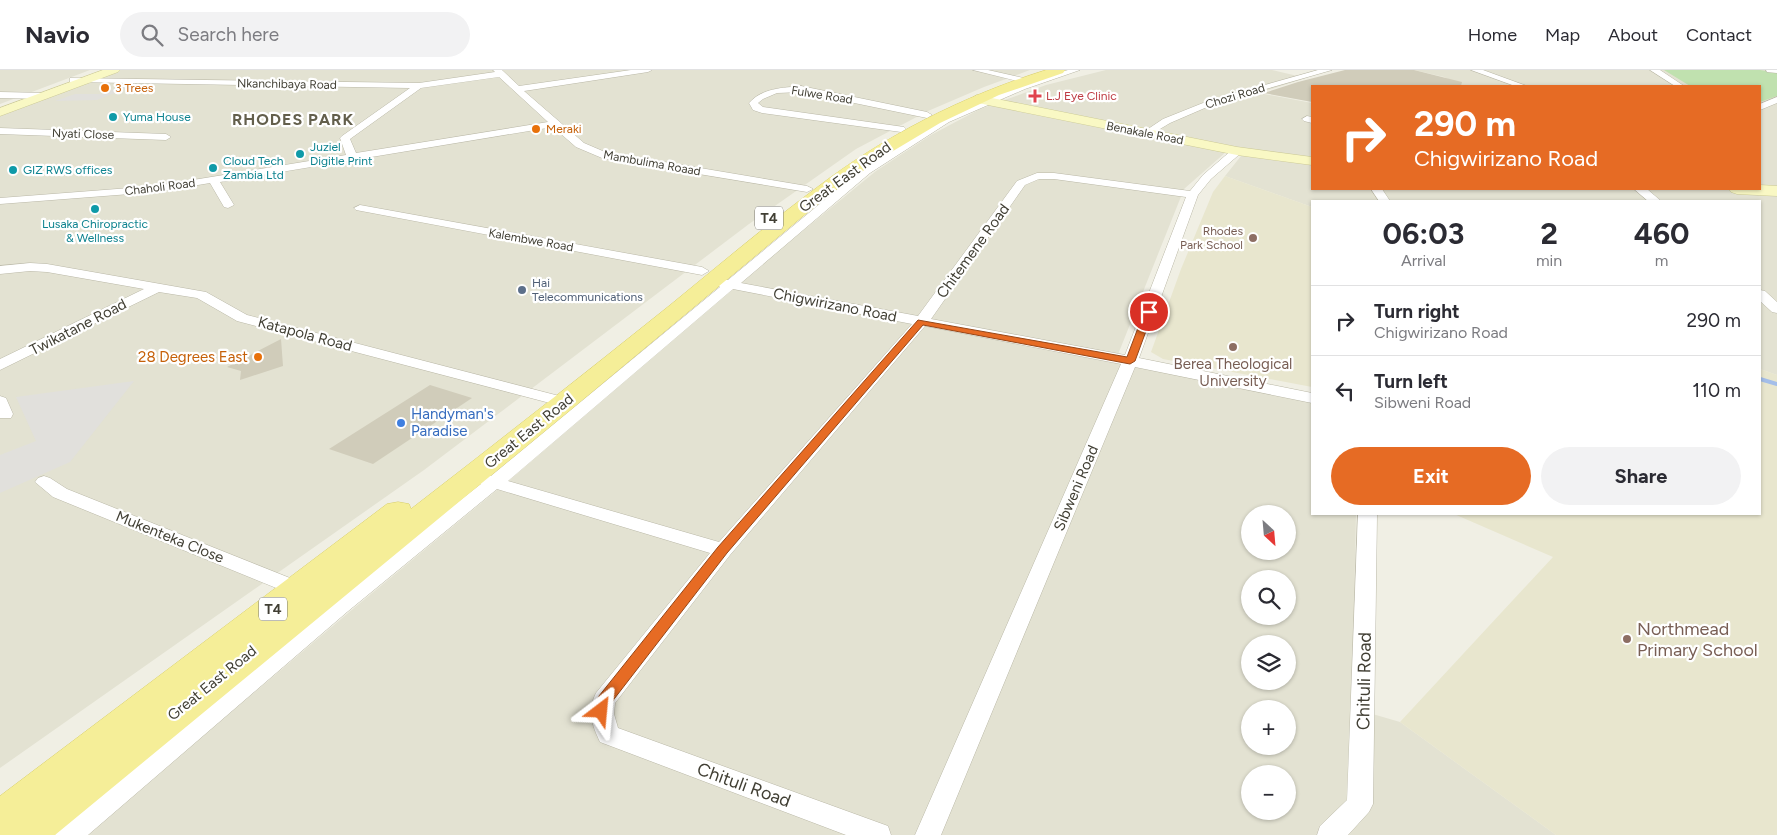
<!DOCTYPE html>
<html lang="en">
<head>
<meta charset="utf-8">
<style>
	body { margin:0; font-family:Figtree,sans-serif; background:#f2f2f3; color:#2b2b33; height:100vh; display:flex; flex-direction:column; font-size:19px; white-space:nowrap }
	* { box-sizing:border-box; margin:0 }
	p { font-size:16px; color:#7c7c81 }
	.icon { flex:none; width:28px; height:28px; fill:none; stroke:currentColor; stroke-width:2; stroke-linecap:round; stroke-linejoin:round }
	.map { position:relative; flex:1; overflow:hidden }
	.sheet { position:absolute; left:1311px; top:130px; width:450px; height:315px; display:flex; flex-direction:column; background:#fff; border-radius:0px; box-shadow:0 1px 4px #0004 }
	.sheet>* { flex:none }
	.hud { position:absolute; left:1311px; top:15px; width:450px; height:105px; border-radius:0px; box-shadow:0 1px 4px #0004; background:#e66b24; color:#fff; overflow:hidden }
	.needle { width:32px; rotate:154deg }
	.controls { position:absolute; left:1241px; top:435px; display:grid; gap:10px }
	.controls a { display:grid; place-items:center; width:55px; height:55px; border-radius:50%; background:#fff; box-shadow:0 1px 4px #0004; font-size:25px }
	.pin { position:absolute; display:grid; place-items:center; width:42px; height:42px; color:#fff; margin:-21px; border:2px solid #fff; border-radius:50%; box-shadow:0 1px 5px #0007 }
	.me { position:absolute; width:55px; margin:-28px; rotate:29deg; stroke-linejoin:round; filter:drop-shadow(0 0 4px #0008) }
	.turn { display:flex; align-items:center; gap:18px; height:105px; padding:0 20px; font-size:22px }
	.turn .icon { width:65px; height:65px; stroke-width:2.5 }
	.turn b { display:block; font-size:35px; line-height:42px }
	.eta { display:flex; justify-content:space-evenly; align-items:center; height:85px; text-align:center }
	.eta b { font-size:30px; font-weight:700; line-height:35px }
	.primary-button { display:flex; gap:10px; margin-top:auto; padding:10px 20px }
	.primary-button a { flex:1; height:58px; border-radius:30px; background:#e66b24; color:#fff; font-size:20px; font-weight:700; line-height:58px; text-align:center }
	.primary-button a+a { background:#f2f2f3; color:#2b2b33 }
	ul { padding:0; list-style:none }
	li { display:flex; align-items:center; gap:15px; height:70px; padding:0 20px; border-top:1px solid #e1e1e2 }
	li div { flex:1 }
	li b { display:block; font-size:19px }
	li em { font-style:normal }
	header { display:flex; align-items:center; gap:30px; box-sizing:border-box; height:70px; padding:0 25px; background:#fff; border-bottom:1px solid #e1e1e2 }
	header strong { font-size:24px }
	nav { display:flex; gap:28px; margin-inline-start:auto; font-size:18px }
	.search { width:350px; height:45px; background:#f2f2f3; display:flex; align-items:center; gap:12px; box-sizing:border-box; padding:0 18px; border-radius:28px; color:#7c7c81; font-size:19px }
	.map>svg:first-child { display:block }
	.residential { fill:#e3e2d2; fill-rule:evenodd }
	.education { fill:#e8e6ce }
	.green { fill:#c0e1af }
	.parking { fill:#e1e0dc }
	.lines { fill:none; stroke-linecap:round; stroke-linejoin:round }
	.stream { stroke:#a4bee9; stroke-width:4 }
	.building { fill:#d0ccba }
	.street-casing { stroke:#bab8a7; stroke-width:1 }
	.secondary-casing { stroke:#ccca96; stroke-width:1 }
	.primary-casing { stroke:#d8ce6a; stroke-width:1 }
	.street { fill:#fff; fill-rule:evenodd }
	.secondary { fill:#f9f8c4; fill-rule:evenodd }
	.primary { fill:#f5ee98; fill-rule:evenodd }
	.route { fill:#e66b24; stroke:#964617 }
	.food-dot { fill:#e8710a; stroke:#fff; stroke-width:2 }
	.health-dot { fill:#e0444e; stroke:#fff; stroke-width:2 }
	.culture-dot { fill:#0f9aa8; stroke:#fff; stroke-width:2 }
	.education-dot { fill:#8d6e63; stroke:#fff; stroke-width:2 }
	.service-dot { fill:#5c6f8a; stroke:#fff; stroke-width:2 }
	.shop-dot { fill:#3f7fe0; stroke:#fff; stroke-width:2 }
	.labels { text-anchor:middle; stroke-width:4.5; stroke-linejoin:round; paint-order:stroke }
	.far-street-label { font-size:12px; fill:#413f34; stroke:#fff }
	.far-food-label { font-size:12px; fill:#c56008; stroke:#fff; text-anchor:start }
	.far-health-label { font-size:12px; fill:#be3a42; stroke:#fff; text-anchor:start }
	.far-culture-label { font-size:12px; fill:#0d838f; stroke:#fff; text-anchor:start }
	.far-education-label { font-size:12px; fill:#785e54; stroke:#fff; text-anchor:end }
	.far-service-label { font-size:12px; fill:#4e5e75; stroke:#fff; text-anchor:start }
	.shield { fill:#fff; stroke:#7a7971; stroke-width:1 }
	.shield-label { font-size:14px; font-weight:bold; fill:#413f34 }
	.street-label { font-size:15px; fill:#413f34; stroke:#fff }
	.food-label { font-size:15px; fill:#c56008; stroke:#fff; text-anchor:end }
	.education-label { font-size:15px; fill:#785e54; stroke:#fff }
	.shop-label { font-size:15px; fill:#366cbe; stroke:#fff; text-anchor:start }
	.far-district-label { font-size:16px; font-weight:bold; letter-spacing:1px; fill:#635f4c; stroke:#fff }
	.near-education-label { font-size:18px; fill:#785e54; stroke:#fff; text-anchor:start }
	.near-street-label { font-size:18px; fill:#413f34; stroke:#fff }
</style>
</head>
<body>
<header>
<strong>Navio</strong>
<div class="search"><svg class="icon" aria-label="search" viewBox="0 0 24 24"><circle cx="10" cy="10" r="6"/><path d="M15 15l6 6"/></svg>Search here</div>
<nav><a>Home</a><a>Map</a><a>About</a><a>Contact</a></nav>
</header>
<div class="map">
<svg width="1777" height="765" viewBox="0 0 1777 765">
	<rect width="100%" height="100%" fill="#f0efe4"/>
	<path class="residential" d="M0,0H90L0,34Z
		M120,0H1030L984,17L928,41L856,79L749,154L424,400L0,698V45Z
		M1106,0H1272L1306,8L1259,23L1312,33V119H1760V16H1462L1444,7L1414,0H1777V305L1760,299V131H1312V137L1225,106L1245,81L1226,82L1184,119L1115,292L1312,333V444H1356L1352,638L1400,652L1556,765H86L354,538L520,401L750,204L876,101L931,65L980,39L1046,15ZM1250,444H1288V481H1250ZM1250,509H1288V546H1250ZM1250,574H1288V611H1250ZM1250,639H1288V676H1250ZM1250,704H1288V741H1250Z"/>
	<path class="education" d="M1225,106L1312,137V317L1163,289L1151,282L1181,199L1213,122Z
		M1760,299L1777,305V765H1556L1400,652L1553,487L1454,444H1760Z"/>
	<path class="green" d="M1664,0H1760L1777,3V26L1760,32V16H1690Z"/>
	<path class="parking" d="M120,17H130L97,30L55,31L75,24H101Z
		M134,311L70,392L0,423V385L36,371L16,327Z"/>
	<g class="lines">
		<path class="stream" d="M1760,309L1777,314"/>
	</g>
	<path class="building" d="M1345,0H1414L1462,12L1461,16H1312V32L1264,23L1298,12Z
		M281,269L283,296L240,310L241,301L227,297Z
		M430,315L472,328L373,394L329,379Z"/>
	<g class="lines">
		<defs>
			<path id="street" d="M493,0H502L519,16L631,0H652L648,2L524,21L584,73L605,82L807,116L813,119L807,122L602,88L576,77L553,57L220,112L234,135L228,138L224,137L210,113L156,122L0,134V128L156,116L346,85L340,68L342,66L410,18L73,12H70V8L419,13L495,2ZM499,7L548,52L356,83L350,69L421,18Z
				M973,0H988L1028,9V12L1068,0H1080L1025,19L949,52L870,103L741,213L918,246L1017,111L1037,103H1054L1190,121L1203,105L1233,79L1237,78L1242,81L1241,83L1211,109L1198,125L1139,288L1312,323V333L1135,297L941,765H915L1121,294L925,256L730,485L615,633L614,644L618,658L888,756L891,765H846L600,672C592,655 587,641 596,623L710,483L497,419L347,542L88,765H55L58,756L331,532L481,414L477,410L480,406H491L720,217L715,213L717,210H728L862,99L943,48L1025,13ZM1039,109H1054L1186,127L1125,285L931,249L1025,115ZM733,219L912,254L719,472L508,411Z
				M1318,0H1332L1214,34L1170,53L1150,65L1147,66L1142,63L1163,49L1208,31Z
				M1471,0H1483L1527,16H1515Z
				M1650,0H1660L1684,16H1675Z
				M1766,0H1777V3L1767,2Z
				M801,16L927,42L932,45L927,48L801,22L777,23L763,29L758,33L763,37L904,57L906,59L901,62L762,43L753,40L749,33C762,18 782,18 801,16Z
				M0,22L45,23L49,26L45,29L0,28Z
				M1777,27V33L1760,40V34Z
				M1307,46L1312,47V53L1304,51L1302,49Z
				M0,58L166,64L171,67L166,70L0,64Z
				M1371,119H1382L1390,131H1379Z
				M1634,119H1647L1661,131H1648Z
				M360,135L702,197L709,201L702,205L356,140L354,138Z
				M30,193L47,194L206,222L247,245L571,329L573,332L571,335L565,337L237,251L197,228L159,222L0,300V289L144,219L47,202L30,201L0,204V196Z
				M1760,220L1765,221L1777,232V243L1772,242L1760,231Z
				M0,326L6,328L13,344L11,348H0Z
				M44,406L50,408L67,419L305,514L308,519L305,524L298,526L291,524L53,427L35,412L38,408Z
				M1358,444H1377L1373,734L1369,742L1348,765H1317L1320,756L1347,730Z"/>
			<path id="secondary" d="M103,0H120L118,2L0,46V38Z
				M977,25L1237,77L1312,87V95L1237,85L973,32L971,29Z
				M1760,115L1777,116V126L1737,124L1731,122L1729,119H1760Z"/>
			<path id="primary" d="M1046,0H1065L1063,3L999,25L940,53L883,87L827,126L574,337L55,765H0V726L387,434L398,432L409,434L411,439C498,372 584,304 669,236C717,197 765,156 815,119C884,66 963,26 1046,0Z"/>
		</defs>
		<use href="#street" class="street-casing"/>
		<use href="#secondary" class="secondary-casing"/>
		<use href="#primary" class="primary-casing"/>
		<use href="#street" class="street"/>
		<use href="#secondary" class="secondary"/>
		<use href="#primary" class="primary"/>
	</g>
	<path class="route" d="M1149,239L1153,242L1135,291L1130,294L923,255L727,483L611,633L606,646L601,647L596,646L593,641L599,626L718,477L918,250L1127,287L1144,242Z"/>
	<g class="food-dot">
		<circle cx="105" cy="18" r="5"/>
		<circle cx="536" cy="59" r="5"/>
		<circle cx="258" cy="287" r="5"/>
	</g>
	<path class="health-dot" d="M1032.5 18.5h5v5h5v5h-5v5h-5v-5h-5v-5h5z"/>
	<g class="culture-dot">
		<circle cx="113" cy="47" r="5"/>
		<circle cx="300" cy="84" r="5"/>
		<circle cx="213" cy="98" r="5"/>
		<circle cx="13" cy="100" r="5"/>
		<circle cx="95" cy="139" r="5"/>
	</g>
	<g class="education-dot">
		<circle cx="1253" cy="168" r="5"/>
		<circle cx="1233" cy="277" r="5"/>
		<circle cx="1627" cy="569" r="5"/>
	</g>
	<circle class="service-dot" cx="522" cy="220" r="5"/>
	<circle class="shop-dot" cx="401" cy="353" r="5"/>
	<g class="labels">
		<g class="far-street-label">
			<text transform="translate(287 14) rotate(1)" y="4">Nkanchibaya Road</text>
			<text transform="translate(822 25) rotate(9)" y="4">Fulwe Road</text>
			<text transform="translate(1235 26) rotate(-17)" y="4">Chozi Road</text>
			<text transform="translate(1145 63) rotate(11)" y="4">Benakale Road</text>
			<text transform="translate(83 64) rotate(2)" y="4">Nyati Close</text>
			<text transform="translate(652 93) rotate(10)" y="4">Mambulima Roaad</text>
			<text transform="translate(160 117) rotate(-7)" y="4">Chaholi Road</text>
			<text transform="translate(531 170) rotate(10)" y="4">Kalembwe Road</text>
		</g>
		<g class="far-food-label">
			<text x="115" y="22">3 Trees</text>
			<text x="546" y="63">Meraki</text>
		</g>
		<g class="far-health-label">
			<text x="1046" y="30">L.J Eye Clinic</text>
		</g>
		<g class="far-culture-label">
			<text x="123" y="51">Yuma House</text>
			<text x="310" y="81">Juziel<tspan x="310" dy="14">Digitle Print</tspan></text>
			<text x="223" y="95">Cloud Tech<tspan x="223" dy="14">Zambia Ltd</tspan></text>
			<text x="23" y="104">GIZ RWS offices</text>
			<text x="95" y="158" text-anchor="middle">Lusaka Chiropractic<tspan x="95" dy="14">&amp; Wellness</tspan></text>
		</g>
		<g class="far-education-label">
			<text x="1243" y="165">Rhodes<tspan x="1243" dy="14">Park School</tspan></text>
		</g>
		<g class="far-service-label">
			<text x="532" y="217">Hai<tspan x="532" dy="14">Telecommunications</tspan></text>
		</g>
		<g class="shield">
			<rect x="755" y="136.5" width="28" height="23" rx="4"/>
			<rect x="259" y="527.5" width="28" height="23" rx="4"/>
		</g>
		<g class="shield-label">
			<text x="769" y="153">T4</text>
			<text x="273" y="544">T4</text>
		</g>
		<g class="street-label">
			<text transform="translate(845 107) rotate(-36)" y="5">Great East Road</text>
			<text transform="translate(973 181) rotate(-54)" y="5">Chitemene Road</text>
			<text transform="translate(835 235) rotate(11)" y="5">Chigwirizano Road</text>
			<text transform="translate(78 257) rotate(-27)" y="5">Twikatane Road</text>
			<text transform="translate(305 264) rotate(15)" y="5">Katapola Road</text>
			<text transform="translate(529 361) rotate(-39)" y="5">Great East Road</text>
			<text transform="translate(1076 418) rotate(-67)" y="5">Sibweni Road</text>
			<text transform="translate(170 467) rotate(22)" y="5">Mukenteka Close</text>
			<text transform="translate(212 613) rotate(-39)" y="5">Great East Road</text>
		</g>
		<g class="food-label">
			<text x="248" y="292">28 Degrees East</text>
		</g>
		<g class="education-label">
			<text x="1233" y="299">Berea Theological<tspan x="1233" dy="17">University</tspan></text>
		</g>
		<g class="shop-label">
			<text x="411" y="349">Handyman's<tspan x="411" dy="17">Paradise</tspan></text>
		</g>
		<g class="far-district-label">
			<text x="293" y="55">RHODES PARK</text>
		</g>
		<g class="near-education-label">
			<text x="1637" y="565">Northmead<tspan x="1637" dy="21">Primary School</tspan></text>
		</g>
		<g class="near-street-label">
			<text transform="translate(1364 611) rotate(-89)" y="6">Chituli Road</text>
			<text transform="translate(744 715) rotate(20)" y="6">Chituli Road</text>
		</g>
	</g>
</svg>
<div class="controls">
<a><svg class="needle" viewBox="-14 -14 28 28"><path d="M0-13l5 13h-10z" fill="#e53935"/><path d="M0 13l5-13h-10z" fill="#7c7c81"/></svg></a>
<a><svg class="icon" aria-label="search" viewBox="0 0 24 24"><circle cx="10" cy="10" r="6"/><path d="M15 15l6 6"/></svg></a>
<a><svg class="icon" aria-label="layers" viewBox="0 0 24 24"><path d="M12 4l9 5-9 5-9-5zM3 14l9 5 9-5"/></svg></a>
<a>+</a>
<a>−</a>
</div>
<div class="pin" style="left:1149px;top:242px;background:#d93025"><svg class="icon" aria-label="arrive" viewBox="0 0 24 24"><path d="M6 21V4h12l-3 4 3 4H6"/></svg></div>
<svg class="me" style="left:601px;top:641px" viewBox="-20 -20 40 40"><path d="M0-17L14 15 0 8-14 15z" fill="#e66b24" stroke="#fff" stroke-width="4"/></svg>
<div class="hud">
<div class="turn"><svg class="icon" aria-label="right" viewBox="0 0 24 24"><path d="M7 20v-9h11M14 6l5 5-5 5"/></svg><div><b>290 m</b>Chigwirizano Road</div></div>
</div>
<section class="sheet">
<div class="eta">
<div><b>06:03</b><p>Arrival</p></div>
<div><b>2</b><p>min</p></div>
<div><b>460</b><p>m</p></div>
</div>
<ul>
<li><svg class="icon" aria-label="right" viewBox="0 0 24 24"><path d="M7 20v-9h11M14 6l5 5-5 5"/></svg><div><b>Turn right</b><p>Chigwirizano Road</p></div><em>290 m</em></li>
<li><svg class="icon" aria-label="left" viewBox="0 0 24 24"><path d="M17 20v-9H6M10 6l-5 5 5 5"/></svg><div><b>Turn left</b><p>Sibweni Road</p></div><em>110 m</em></li>
</ul>
<div class="primary-button"><a>Exit</a><a>Share</a></div>
</section>
</div>
</body>
</html>
